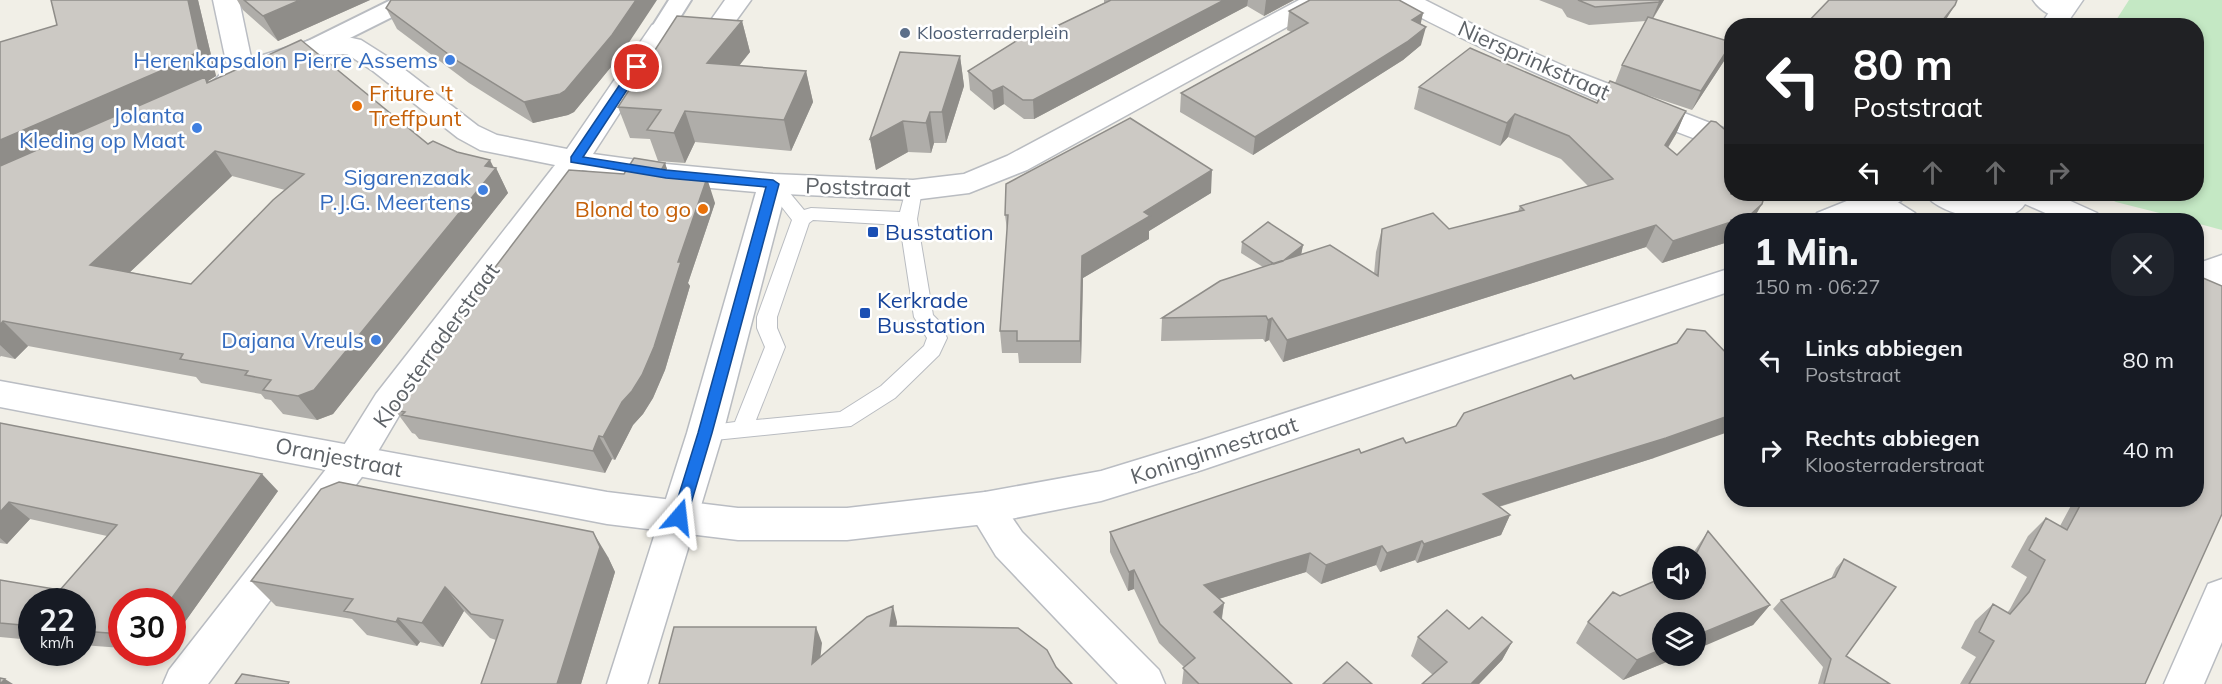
<!DOCTYPE html>
<html lang="de">
<head>
<meta charset="utf-8">
<style>
	body { margin:0; font-family:Mulish,sans-serif; background:#20242c; color:#f1f3f6; height:100vh; display:flex; flex-direction:column; font-size:22px; white-space:nowrap }
	* { box-sizing:border-box; margin:0 }
	p { font-size:20px; color:#9ea1a6 }
	.icon { flex:none; width:33px; height:33px; fill:none; stroke:currentColor; stroke-width:2; stroke-linecap:round; stroke-linejoin:round }
	.map { position:relative; flex:1; overflow:hidden }
	.drawer { position:absolute; left:1724px; top:213px; width:480px; height:294px; display:flex; flex-direction:column; background:#171b24; border-radius:24px; box-shadow:0 3px 9px #0003 }
	.drawer>* { flex:none }
	.hud { position:absolute; left:1724px; top:18px; width:480px; height:183px; border-radius:24px; box-shadow:0 3px 9px #0003; background:#202124; color:#fff; overflow:hidden }
	.buttons { position:absolute; left:1652px; top:546px; display:grid; gap:12px }
	.buttons a { display:grid; place-items:center; width:54px; height:54px; border-radius:50%; background:#171b24; box-shadow:0 3px 9px #0003; font-size:30px }
	.speed { position:absolute; left:18px; top:588px; display:flex; gap:12px; font-size:30px; font-weight:700; text-align:center }
	.speed>* { display:grid; place-content:center; width:78px; height:78px; border-radius:50%; background:#171b24; box-shadow:0 3px 9px #0003; line-height:1 }
	.speed small { font-size:15px; font-weight:400 }
	.speed .limit { border:9px solid #d22; background:#fff; color:#111 }
	.pin { position:absolute; display:grid; place-items:center; width:51px; height:51px; color:#fff; margin:-26px; border:3px solid #fff; border-radius:50%; box-shadow:0 2px 6px #0007 }
	.me { position:absolute; width:66px; margin:-33px; rotate:17deg; stroke-linejoin:round; filter:drop-shadow(0 0 4px #0008) }
	.turn { display:flex; align-items:center; gap:21px; height:126px; padding:0 30px; font-size:27px }
	.turn .icon { width:78px; height:78px; stroke-width:2.5 }
	.turn b { display:block; font-size:42px; line-height:51px }
	.lanes { display:flex; align-items:center; height:57px; padding:0 30px; background:#0003; justify-content:center; gap:30px; direction:ltr }
	.lanes .off { opacity:.35 }
	.round { display:grid; place-items:center; flex:none; width:63px; height:63px; border-radius:24px; background:#20242c }
	.overview { display:flex; align-items:center; justify-content:space-between; height:102px; padding:0 30px }
	h1 { font-size:36px; font-weight:800; line-height:45px }
	ul { padding:0; list-style:none }
	li { display:flex; align-items:center; gap:18px; height:90px; padding:0 30px }
	li div { flex:1 }
	li b { display:block; font-size:22px }
	li em { font-style:normal }
	.map>svg:first-child { display:block }
	.green { fill:#c4e8c4 }
	.lines { fill:none; stroke-linecap:round; stroke-linejoin:round }
	.service-casing { stroke:#b9bcc1; stroke-width:2 }
	.pedestrian-casing { stroke:#b9bcc1; stroke-width:4 }
	.minor-casing { stroke:#b9bcc1; stroke-width:3 }
	.secondary-casing { stroke:#babdc3; stroke-width:3 }
	.service { fill:#fff; fill-rule:evenodd }
	.pedestrian { fill:#fff; fill-rule:evenodd }
	.minor { fill:#fff; fill-rule:evenodd }
	.secondary { fill:#fff; fill-rule:evenodd }
	.wall { fill:#afada9; fill-rule:evenodd }
	.shaded-wall { fill:#8f8d89 }
	.building { fill:#ccc9c4; stroke:#8f8d89; stroke-width:1.5; fill-rule:evenodd }
	.route { fill:#1a73e8; stroke:#114b97; stroke-width:1.5 }
	.service-dot { fill:#5c6f8a; stroke:#fff; stroke-width:2 }
	.shop-dot { fill:#3f7fe0; stroke:#fff; stroke-width:2 }
	.food-dot { fill:#e8710a; stroke:#fff; stroke-width:2 }
	.transit-dot { fill:#1a4fb4; stroke:#fff; stroke-width:2 }
	.labels { text-anchor:middle; stroke-width:5; stroke-linejoin:round; paint-order:stroke }
	.far-service-label { font-size:18px; fill:#4e5e75; stroke:#fff; text-anchor:start }
	.shop-label { font-size:22px; fill:#366cbe; stroke:#fff; text-anchor:end }
	.street-label { font-size:22px; fill:#5e6368; stroke:#fff }
	.food-label { font-size:22px; fill:#c56008; stroke:#fff; text-anchor:start }
	.transit-label { font-size:22px; fill:#164399; stroke:#fff; text-anchor:start }
</style>
</head>
<body>
<div class="map">
<svg width="2222" height="684" viewBox="0 0 2222 684">
	<rect width="100%" height="100%" fill="#f1efe7"/>
	<path class="green" d="M2129,0H2222V230L2196,223V220H2187L2116,202L2101,194H2196V26L2113,25Z"/>
	<g class="lines">
		<defs>
			<path id="service" d="M773,178L779,180L804,210L811,208L900,212L907,186H919L922,190L917,219L933,315L940,322L947,338L939,355L895,398L851,426L705,441L698,439L695,433L698,427L735,422L765,347L757,328V317L792,220L764,184L767,180ZM813,220L900,225L914,317L927,338L924,346L881,386L840,412L756,420L785,347L777,328V317L809,223Z"/>
			<path id="pedestrian" d="M391,0H419L416,5L322,52L314,54L306,52L303,47L306,42Z
				M669,0H691L669,35L661,37L653,35L650,30Z"/>
			<path id="minor" d="M725,0H751L722,40L713,43L668,38L593,154L666,164L773,174L913,180L964,174L1007,156L1299,0H1331L1327,5L1027,170L969,193L913,200L785,194L723,433L647,684H607L687,433L756,192L666,184L582,170L400,414L367,470L208,684H163L169,670L341,450L376,394L555,165L480,150L458,138L373,71L347,54L315,55L269,70L260,68L256,62L260,56L314,39L352,38L361,40L391,59L478,126L497,135L567,149L652,25L661,22L706,27Z
				M1393,0H1425L1494,35L1575,71L1731,131V150C1696,141 1661,125 1627,112C1549,80 1472,45 1397,5Z
				M2033,0H2063L2075,11L2071,16C2056,20 2042,13 2033,0Z
				M1850,194H1885L1915,213L1919,220H1883L1854,201Z
				M2222,255V278L2196,286V264Z
				M985,492L998,497L1022,532L1159,670L1165,684H1118L996,556L967,508L972,497Z
				M2222,579V642L2204,684H2164L2208,584Z"/>
			<path id="secondary" d="M213,0H239L253,67C240,86 223,110 197,103L193,97L197,91L216,79L227,66Z
				M2057,0H2083L2065,26H2040Z
				M1864,194H1906L1901,201L1855,220H1813L1817,213Z
				M1925,194H1963L1985,199L1994,198L2002,194H2055L2097,213L2101,220H2061L2025,204C2009,230 1940,217 1925,194Z
				M2196,263L2222,273V299L2196,288Z
				M1731,268V291L1202,470L1101,501L985,524L847,540H738L607,524L0,407V381L607,492L738,508H847L985,492L1101,471L1202,440Z"/>
		</defs>
		<use href="#service" class="service-casing"/>
		<use href="#pedestrian" class="pedestrian-casing"/>
		<use href="#minor" class="minor-casing"/>
		<use href="#secondary" class="secondary-casing"/>
		<use href="#service" class="service"/>
		<use href="#pedestrian" class="pedestrian"/>
		<use href="#minor" class="minor"/>
		<use href="#secondary" class="secondary"/>
	</g>
	<path class="wall" d="M51,0H198L216,76L208,81L209,82L457,152L496,168L508,193L333,414L317,420L283,414L271,400L265,399L261,394L201,383L196,377L28,346L15,359L1,356L0,357V42L57,25ZM232,176L285,190L191,284L130,272Z
		M237,0H370L278,41L243,10Z
		M1104,0H1294L1264,16L1247,6L1034,119H1024L1004,104L994,110L970,90L968,71L1034,37L1104,3Z
		M1539,0H1664L1653,19L1724,61L1692,110L1626,88L1686,111L1676,134L1668,148L1731,220V241L1662,263L1646,247L1283,362L1269,340L1265,342L1263,339L1161,341L1162,318L1263,267L1241,253L1242,242L1303,245L1301,255L1374,274L1376,252L1382,229H1449L1518,212L1520,206L1588,186L1561,159L1508,137L1500,146L1414,109L1419,87L1597,103L1615,83L1622,65L1646,21L1589,25L1567,17L1562,9Z
		M386,8L620,56L574,112L568,115L533,123L469,83L397,29Z
		M1289,11L1423,13L1420,24L1421,45L1403,60L1253,155L1180,112L1181,93L1291,32L1287,30Z
		M742,21L750,52L739,66L806,71L813,102L791,151L695,142L685,163L658,161L650,139L630,138L618,107Z
		M960,56L964,86L946,143H934L931,153L908,152L876,170L870,139Z
		M1731,107V120L1725,119Z
		M665,163L669,176L715,203L688,283L690,286L665,370L653,398L643,414L633,425L615,460L612,459L605,473L419,439L415,434L412,433L395,410L396,409L392,403L624,174Z
		M1211,193L1149,231V239L1083,278L1081,363H1019L1018,353H1002L1000,331L1007,230L1005,215Z
		M1574,379L1654,458L1499,507L1510,515L1501,535L1417,563L1415,560L1380,572L1376,565L1321,584L1306,572L1219,599L1224,603L1222,619L1292,684H1182L1184,667L1159,643L1134,589L1128,591L1110,552V532L1361,453L1406,443L1456,426Z
		M0,423L278,491L172,640V602H122V648L82,645V602H32V640L0,637V580L60,590L107,536L30,519L7,544L0,543Z
		M1876,500H1885L1880,505Z
		M2074,500H2196L2145,684H1960L1976,657L1961,648L1975,621L1993,604L2007,613L2010,609L2027,577L2011,567L2028,536L2046,518L2060,526Z
		M1708,531L1770,605L1753,625L1662,656H1681L1623,680L1576,643L1588,622L1620,596L1661,579L1662,577V590H1695V556H1691Z
		M608,557L615,572L581,684H481L496,640L490,638L464,611L443,647L420,642L417,646L367,635L352,619L276,606L251,581Z
		M1844,559L1846,656L1890,684H1818L1823,667L1773,609L1781,600L1831,579L1836,568Z
		M1469,629L1512,642L1502,660L1479,684H1422L1433,675L1411,656L1418,637Z"/>
	<path class="shaded-wall" d="M188,0H198L216,76L208,81L222,102L0,175V140Z
		M300,0H370L278,41L263,16Z
		M636,0H657L620,56L574,112L568,115L533,123L524,102Z
		M1224,0H1248L1247,6L1034,119L1033,100Z
		M1266,0H1294L1264,16Z
		M1660,0H1664L1651,21L1659,2Z
		M1955,5L1942,26H1938Z
		M1423,13L1419,32L1412,20Z
		M742,21L750,52L716,94L707,63Z
		M1426,27L1421,45L1403,60L1253,155L1255,137Z
		M1731,44L1724,61L1692,110L1701,91Z
		M960,56L964,86L946,143L942,112Z
		M806,71L813,102L791,151L784,120Z
		M1003,86L1004,104L994,110L992,91Z
		M685,111L695,142L685,163L674,133Z
		M1686,111L1676,134L1655,168L1665,145Z
		M930,112L934,143L931,153L926,123Z
		M1515,114L1508,137L1500,146L1507,123Z
		M903,121L908,152L876,170L870,139Z
		M215,151L232,176L112,289L90,265Z
		M490,160L495,170L496,168L508,193L333,414L317,420L298,396Z
		M665,163L673,187L658,176Z
		M1212,170L1211,193L1149,231V239L1083,278L1081,363L1080,341L1082,256L1144,212Z
		M707,178L715,203L688,283L690,286L665,370L653,398L643,414L633,425L615,460L603,437L678,262Z
		M1762,204L1753,220H1737Z
		M1731,222V241L1662,263L1673,241Z
		M1656,225L1646,247L1283,362L1287,340Z
		M1303,245L1301,255L1277,265Z
		M1272,318L1269,340L1265,342L1268,320Z
		M3,321L28,346L15,359L0,345V325Z
		M1731,415V431L1654,458L1475,514L1483,494Z
		M599,436L612,459L605,473L593,451Z
		M262,474L278,491L172,640V602H169Z
		M9,502L30,519L7,544L0,538V512Z
		M1510,515L1501,535L1417,563L1424,544Z
		M593,532L608,557L615,572L581,684H557Z
		M1422,541L1415,560L1380,572L1387,553Z
		M1382,546L1376,565L1321,584L1326,565Z
		M1310,553L1306,572L1202,604L1204,585Z
		M1134,570V589L1128,591L1129,572Z
		M445,587L464,611L443,647L422,623Z
		M1224,603L1221,622L1214,612Z
		M1770,605L1753,625L1695,650V636Z
		M893,606L897,622L895,643L890,626Z
		M398,618L420,642L417,646L396,622Z
		M816,627L822,643L818,679L812,664Z
		M1512,642L1502,660L1479,684H1471Z
		M1662,649V656H1681L1623,680L1637,660Z
		M5,679L13,684H0Z"/>
	<path class="building" d="M51,0H188L199,51L179,63L0,140V42L57,25Z
		M244,0H300L263,16Z
		M391,0H636L612,35L565,91L560,94L524,102L459,62L386,8Z
		M1111,0H1224L1033,100H1023L1003,86L992,91L968,71L1029,33L1034,37Z
		M1310,0H1399L1423,13L1412,20L1426,27L1407,42L1255,137L1181,93L1308,23L1289,11Z
		M1578,0H1660L1659,2L1595,7Z
		M1829,0H1957L1955,5L1938,26H1804Z
		M677,16L742,21L707,63L806,71L784,120L685,111L674,133L647,130L661,110L618,107Z
		M1648,17L1731,42V44L1701,91L1622,65Z
		M301,40L428,144L433,141L457,152L490,160L485,166L496,168L314,390L298,396L263,390L271,380L245,375L248,371L180,359L183,354L3,321L0,325V166L205,77L207,83ZM215,151L304,174L273,200L191,284L90,265Z
		M1470,48L1597,103L1610,81L1686,111L1665,145L1677,155L1711,121L1716,122L1731,135V194H1765L1762,204L1750,215L1738,220H1731V222L1673,241L1656,225L1287,340L1272,318L1268,320L1266,316L1162,318L1220,281L1330,245L1378,276L1382,229L1433,213L1449,229L1524,210L1520,206L1613,179L1569,136L1515,114L1507,123L1419,87Z
		M900,52L960,56L942,112H930L926,123L903,121L870,139Z
		M1130,118L1212,170L1144,212L1150,216L1082,256L1080,341H1017V331H1000L1008,215H1005L1006,184Z
		M634,158L665,163L658,176L707,178L678,262H681L654,347L642,375L632,391L622,402L603,437L599,436L593,451L402,415L405,412L395,410L399,405L392,403L569,170L624,174Z
		M1988,215L2008,220H1986Z
		M1268,222L1303,245L1283,261L1274,264L1242,242Z
		M2196,275L2222,286V514L2145,684H1969L1994,641L1979,632L1993,604L2010,614L2029,592L2045,560L2029,550L2046,518L2067,530L2083,500H2196Z
		M1687,329L1705,331L1731,358V415L1666,438L1483,494L1510,515L1424,544L1422,541L1387,553L1382,546L1326,565L1310,553L1204,585L1224,603L1214,612L1292,684H1199L1183,668L1195,658L1160,624L1134,570L1129,572L1110,532L1359,449L1361,453L1403,438L1406,443L1456,426L1464,413L1571,375L1574,379L1677,343Z
		M0,423L262,474L169,602H122V634L82,631V602H32V626L0,623V580L60,590L117,525L9,502L0,512Z
		M339,482L593,532L600,547L557,684H481L503,620L471,614L445,587L422,623L398,618L396,622L344,611L353,599L251,581L321,489Z
		M1708,531L1770,605L1695,636V622H1662V649L1637,660L1588,622L1613,592L1620,596L1662,578V590H1695V556Z
		M1844,559L1896,587L1846,656L1890,684H1824L1831,659L1781,600L1835,577Z
		M893,606L890,626L1018,628L1047,650L1056,667L1072,684H659L674,627H816L812,664L867,617Z
		M1447,610L1469,629L1482,617L1512,642L1471,684H1422L1447,662L1418,637Z
		M1347,662L1372,684H1323Z
		M242,674L289,682L288,684H235Z
		M0,678L5,679L0,684Z"/>
	<path class="route" d="M637,64L642,67L583,157L666,170L773,180L779,184L712,433L687,517L685,522L679,524L674,522L672,517L698,433L766,187L666,178L571,162V157L633,65Z"/>
	<circle class="service-dot" cx="905" cy="33" r="6"/>
	<g class="shop-dot">
		<circle cx="450" cy="60" r="6"/>
		<circle cx="197" cy="128" r="6"/>
		<circle cx="483" cy="190" r="6"/>
		<circle cx="376" cy="340" r="6"/>
	</g>
	<g class="food-dot">
		<circle cx="357" cy="106" r="6"/>
		<circle cx="703" cy="209" r="6"/>
	</g>
	<g class="transit-dot">
		<rect x="867" y="226" width="12" height="12" rx="3"/>
		<rect x="859" y="307" width="12" height="12" rx="3"/>
	</g>
	<g class="labels">
		<g class="far-service-label">
			<text x="917" y="39">Kloosterraderplein</text>
		</g>
		<g class="shop-label">
			<text x="438" y="68">Herenkapsalon Pierre Assems</text>
			<text x="185" y="123">Jolanta<tspan x="185" dy="25">Kleding op Maat</tspan></text>
			<text x="471" y="185">Sigarenzaak<tspan x="471" dy="25">P.J.G. Meertens</tspan></text>
			<text x="364" y="348">Dajana Vreuls</text>
		</g>
		<g class="street-label">
			<text transform="translate(1534 60) rotate(24)" y="8">Niersprinkstraat</text>
			<text transform="translate(858 187) rotate(2)" y="8">Poststraat</text>
			<text transform="translate(436 345) rotate(-54)" y="8">Kloosterraderstraat</text>
			<text transform="translate(1214 450) rotate(-18)" y="8">Koninginnestraat</text>
			<text transform="translate(339 457) rotate(11)" y="8">Oranjestraat</text>
		</g>
		<g class="food-label">
			<text x="369" y="101">Friture 't<tspan x="369" dy="25">Treffpunt</tspan></text>
			<text x="691" y="217" text-anchor="end">Blond to go</text>
		</g>
		<g class="transit-label">
			<text x="885" y="240">Busstation</text>
			<text x="877" y="308">Kerkrade<tspan x="877" dy="25">Busstation</tspan></text>
		</g>
	</g>
</svg>
<div class="buttons">
<a><svg class="icon" aria-label="sound" viewBox="0 0 24 24"><path d="M4 9h4l5-4v14l-5-4H4zM17 9q2 3 0 6"/></svg></a>
<a><svg class="icon" aria-label="layers" viewBox="0 0 24 24"><path d="M12 4l9 5-9 5-9-5zM3 14l9 5 9-5"/></svg></a>
</div>
<div class="speed"><div>22<small>km/h</small></div><div class="limit">30</div></div>
<div class="pin" style="left:637px;top:67px;background:#d93025"><svg class="icon" aria-label="arrive" viewBox="0 0 24 24"><path d="M6 21V4h12l-3 4 3 4H6"/></svg></div>
<svg class="me" style="left:679px;top:517px" viewBox="-20 -20 40 40"><path d="M0-17L14 15 0 8-14 15z" fill="#1a73e8" stroke="#fff" stroke-width="4"/></svg>
<div class="hud">
<div class="turn"><svg class="icon" aria-label="left" viewBox="0 0 24 24"><path d="M17 20v-9H6M10 6l-5 5 5 5"/></svg><div><b>80 m</b>Poststraat</div></div>
<div class="lanes"><svg class="icon" aria-label="left" viewBox="0 0 24 24"><path d="M17 20v-9H6M10 6l-5 5 5 5"/></svg><svg class="icon off" aria-label="ahead" viewBox="0 0 24 24"><path d="M12 20V5M6 11l6-6 6 6"/></svg><svg class="icon off" aria-label="ahead" viewBox="0 0 24 24"><path d="M12 20V5M6 11l6-6 6 6"/></svg><svg class="icon off" aria-label="right" viewBox="0 0 24 24"><path d="M7 20v-9h11M14 6l5 5-5 5"/></svg></div>
</div>
<section class="drawer">
<div class="overview"><div><h1>1 Min.</h1><p>150 m · 06:27</p></div><a class="round"><svg class="icon" aria-label="close" viewBox="0 0 24 24"><path d="M6 6l12 12M18 6L6 18"/></svg></a></div>
<ul>
<li><svg class="icon" aria-label="left" viewBox="0 0 24 24"><path d="M17 20v-9H6M10 6l-5 5 5 5"/></svg><div><b>Links abbiegen</b><p>Poststraat</p></div><em>80 m</em></li>
<li><svg class="icon" aria-label="right" viewBox="0 0 24 24"><path d="M7 20v-9h11M14 6l5 5-5 5"/></svg><div><b>Rechts abbiegen</b><p>Kloosterraderstraat</p></div><em>40 m</em></li>
</ul>
</section>
</div>
</body>
</html>
